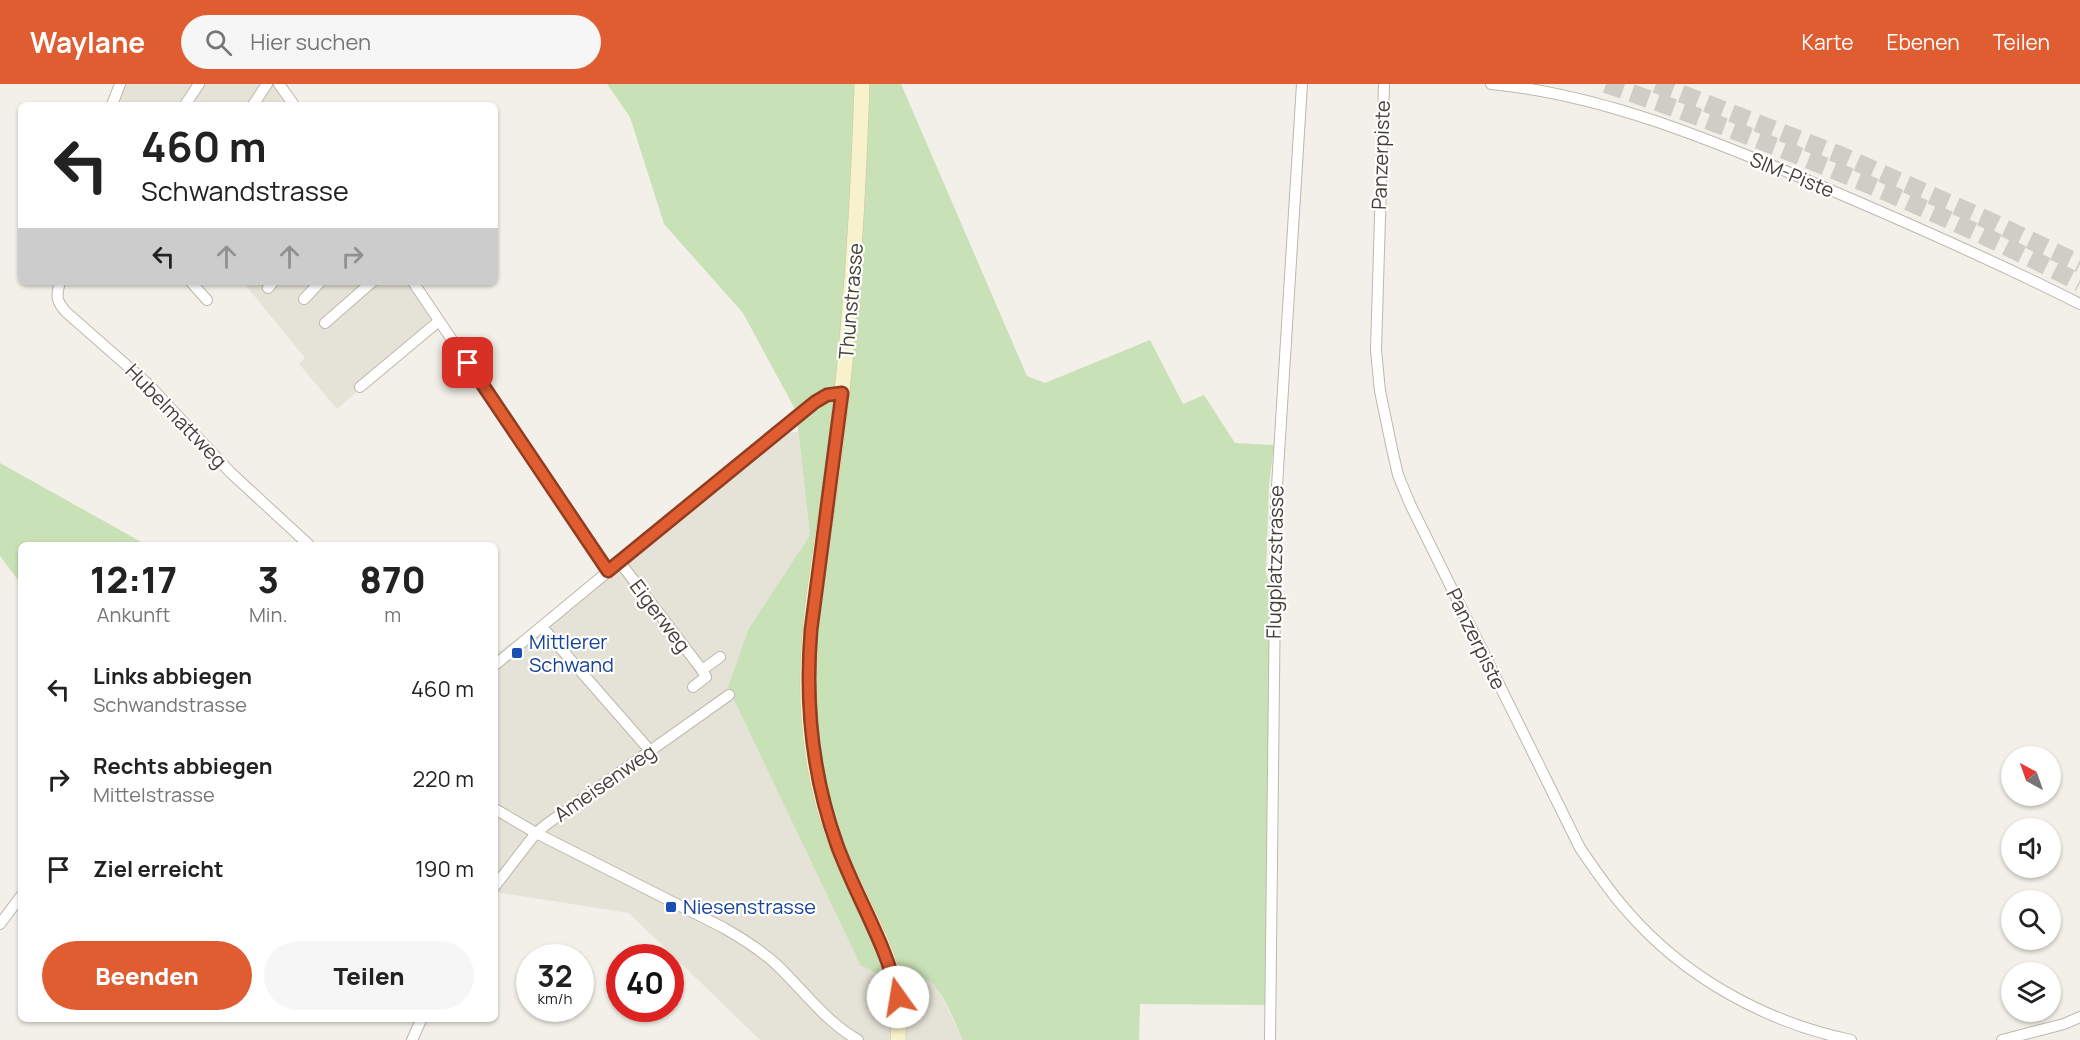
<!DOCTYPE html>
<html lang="de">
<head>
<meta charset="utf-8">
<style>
	body { margin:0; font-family:Manrope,sans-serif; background:#f6f6f6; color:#222; height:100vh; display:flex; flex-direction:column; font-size:22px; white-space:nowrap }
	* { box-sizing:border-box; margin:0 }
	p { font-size:20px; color:#767676 }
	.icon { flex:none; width:33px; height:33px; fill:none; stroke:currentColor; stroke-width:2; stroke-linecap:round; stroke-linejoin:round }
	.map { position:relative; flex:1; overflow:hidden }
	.panel { position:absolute; left:18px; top:458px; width:480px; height:480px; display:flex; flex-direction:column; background:#fff; border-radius:9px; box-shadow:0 2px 4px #0004 }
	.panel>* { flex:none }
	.guide { position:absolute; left:18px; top:18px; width:480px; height:183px; border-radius:9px; box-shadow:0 2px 4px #0004; background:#fff; color:#222; overflow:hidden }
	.needle { width:39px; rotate:320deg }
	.buttons { position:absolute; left:2001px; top:662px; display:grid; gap:12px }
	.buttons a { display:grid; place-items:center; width:60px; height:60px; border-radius:50%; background:#fff; box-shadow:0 2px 4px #0004; font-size:30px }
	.speed { position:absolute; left:516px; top:860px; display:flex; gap:12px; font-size:30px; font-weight:700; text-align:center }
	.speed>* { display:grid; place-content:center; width:78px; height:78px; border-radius:50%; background:#fff; box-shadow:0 2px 4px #0004; line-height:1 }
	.speed small { font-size:15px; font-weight:400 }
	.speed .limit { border:9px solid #d22; background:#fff; color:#111 }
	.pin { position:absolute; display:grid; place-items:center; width:51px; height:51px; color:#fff; margin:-26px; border-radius:12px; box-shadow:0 3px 9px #0006 }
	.me { position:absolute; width:66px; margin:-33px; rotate:347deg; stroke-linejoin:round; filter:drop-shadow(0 0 4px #0008) }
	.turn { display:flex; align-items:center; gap:21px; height:126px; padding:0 24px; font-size:27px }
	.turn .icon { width:78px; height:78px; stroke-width:2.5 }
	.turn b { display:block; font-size:42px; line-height:51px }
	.lanes { display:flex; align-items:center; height:57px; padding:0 24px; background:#0003; justify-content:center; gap:30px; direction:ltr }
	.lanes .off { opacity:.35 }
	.eta { display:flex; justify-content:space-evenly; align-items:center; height:102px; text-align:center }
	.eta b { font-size:36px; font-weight:800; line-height:42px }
	.button { display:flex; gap:12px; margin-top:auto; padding:12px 24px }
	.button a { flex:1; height:69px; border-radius:36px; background:#e05d32; color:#fff; font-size:24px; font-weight:800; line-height:69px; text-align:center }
	.button a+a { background:#f6f6f6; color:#222 }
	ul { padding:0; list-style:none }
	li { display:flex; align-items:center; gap:18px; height:90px; padding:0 24px }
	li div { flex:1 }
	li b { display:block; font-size:22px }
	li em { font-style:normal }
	header { display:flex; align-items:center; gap:36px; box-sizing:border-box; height:84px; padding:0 30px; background:#e05d32; color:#fff }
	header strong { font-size:28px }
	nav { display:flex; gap:33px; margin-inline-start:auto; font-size:21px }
	.search { width:420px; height:54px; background:#f6f6f6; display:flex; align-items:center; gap:15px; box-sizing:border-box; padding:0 21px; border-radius:33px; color:#767676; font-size:22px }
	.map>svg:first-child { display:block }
	.residential { fill:#e5e2d7 }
	.green { fill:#c9e1b6 }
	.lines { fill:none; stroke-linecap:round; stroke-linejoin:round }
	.highway-tunnel { stroke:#cfcdc5; stroke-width:18; stroke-dasharray:18 9; stroke-linecap:butt }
	.street-casing { stroke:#bcb8ac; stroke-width:12 }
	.secondary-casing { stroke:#ccc59d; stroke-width:16 }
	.street { stroke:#fff; stroke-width:10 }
	.secondary { stroke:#f8f2cc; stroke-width:15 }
	.route-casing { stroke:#923c20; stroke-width:15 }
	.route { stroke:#e05d32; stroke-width:10 }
	.transit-dot { fill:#1a4fb4; stroke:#fff; stroke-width:2 }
	.labels { text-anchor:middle; stroke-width:4.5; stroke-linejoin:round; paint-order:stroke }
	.street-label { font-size:20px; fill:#454138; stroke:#fff }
	.transit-label { font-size:20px; fill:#164399; stroke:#fff; text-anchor:start }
</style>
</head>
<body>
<header>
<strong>Waylane</strong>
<div class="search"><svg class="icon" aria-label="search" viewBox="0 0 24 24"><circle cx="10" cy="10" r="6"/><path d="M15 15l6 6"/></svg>Hier suchen</div>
<nav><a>Karte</a><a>Ebenen</a><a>Teilen</a></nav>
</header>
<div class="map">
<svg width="2080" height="956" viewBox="0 0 2080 956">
	<rect width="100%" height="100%" fill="#f2f0e8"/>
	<path class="residential" d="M124,0H276L290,21H116Z
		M243,198H409L436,238L337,325L299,280L305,274Z
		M798,348L810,451L749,544L912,902L922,895L929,896L937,903L963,956H760L629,829L495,808V570L612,488L782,349Z"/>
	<path class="green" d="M607,0H901L1027,292L1045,299L1150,256L1183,320L1204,311L1235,359L1274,361L1269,401L1266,490L1279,523L1265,921L1140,920L1139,956H963C957,944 938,892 923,895C916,897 908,904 902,907L896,897L861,882L728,603L749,544L810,451L796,327L743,229L664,140L630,33Z
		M0,379L145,460H21V500L0,472Z"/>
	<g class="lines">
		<path class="highway-tunnel" d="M1606,0C1768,56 1927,121 2080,199
			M1656,0L1840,71L1990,137L2080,180"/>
		<defs>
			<path id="street" d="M279,0L294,21
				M1384,0L1376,266L1380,307L1392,365L1398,391L1410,420L1580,764C1595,786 1609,807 1627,827C1684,893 1765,938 1851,956
				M1491,0C1600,10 1706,54 1807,96C1899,135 1991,175 2080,220
				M112,21L120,0
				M185,21L199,0
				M253,21L267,0
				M60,198C56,212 56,217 66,228L149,301L230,388L308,460
				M191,198L207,216
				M413,198L608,487
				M268,204L273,198
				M304,215L320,198
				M325,239L372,198
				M360,303L439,237
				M619,477L702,586L706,593L693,603
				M542,543L646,662
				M495,581L796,332C811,321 823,309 842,309
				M702,586L720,573
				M495,725L536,749L724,844C743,855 761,866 777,881C803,906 826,938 858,956
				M495,802L536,749L547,740L729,611
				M0,840L21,812
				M412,956L422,934
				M1270,956L1276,418L1302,0
				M2002,956L2064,940L2080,933"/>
			<path id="secondary" d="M862,0C858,123 851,244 835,366C825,454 802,544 809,634C812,680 823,729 841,772C857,810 883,853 893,893C899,914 899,935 898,956"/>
		</defs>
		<use href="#street" class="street-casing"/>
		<use href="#secondary" class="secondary-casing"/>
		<use href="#street" class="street"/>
		<use href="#secondary" class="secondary"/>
	</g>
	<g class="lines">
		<defs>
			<path id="route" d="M468,279L608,487L815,318L827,311L842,309L811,546C805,619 812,691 837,761C856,813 886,859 898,913"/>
		</defs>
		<use href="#route" class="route-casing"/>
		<use href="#route" class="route"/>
	</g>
	<g class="transit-dot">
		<rect x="511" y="563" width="12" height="12" rx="3"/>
		<rect x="665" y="817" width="12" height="12" rx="3"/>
	</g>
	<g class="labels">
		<g class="street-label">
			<text transform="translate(1381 71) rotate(-88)" y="7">Panzerpiste</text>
			<text transform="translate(1792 91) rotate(22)" y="7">SIM-Piste</text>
			<text transform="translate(851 217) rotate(-85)" y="7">Thunstrasse</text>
			<text transform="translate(176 332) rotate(46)" y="7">Hubelmattweg</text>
			<text transform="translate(1275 478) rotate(-89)" y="7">Flugplatzstrasse</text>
			<text transform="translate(660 532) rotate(53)" y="7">Eigerweg</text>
			<text transform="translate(1476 555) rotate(64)" y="7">Panzerpiste</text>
			<text transform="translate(605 699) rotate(-35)" y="7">Ameisenweg</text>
		</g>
		<g class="transit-label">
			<text x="529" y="565">Mittlerer<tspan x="529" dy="23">Schwand</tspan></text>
			<text x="683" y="830">Niesenstrasse</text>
		</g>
	</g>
</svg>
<div class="buttons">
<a><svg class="needle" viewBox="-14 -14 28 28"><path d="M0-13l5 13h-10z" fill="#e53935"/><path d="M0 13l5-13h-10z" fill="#767676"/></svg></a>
<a><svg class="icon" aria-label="sound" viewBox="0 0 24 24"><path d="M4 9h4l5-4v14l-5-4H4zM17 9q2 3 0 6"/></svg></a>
<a><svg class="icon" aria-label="search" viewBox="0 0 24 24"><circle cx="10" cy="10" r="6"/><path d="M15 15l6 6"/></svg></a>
<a><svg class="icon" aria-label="layers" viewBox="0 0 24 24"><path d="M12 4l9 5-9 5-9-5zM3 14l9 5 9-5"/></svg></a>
</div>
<div class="speed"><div>32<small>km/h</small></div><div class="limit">40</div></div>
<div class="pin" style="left:468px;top:279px;background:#d93025"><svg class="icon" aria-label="arrive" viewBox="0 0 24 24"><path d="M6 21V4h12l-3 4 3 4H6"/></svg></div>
<svg class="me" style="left:898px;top:913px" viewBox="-20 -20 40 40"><circle r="19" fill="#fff"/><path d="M0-13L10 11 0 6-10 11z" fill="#e05d32"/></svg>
<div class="guide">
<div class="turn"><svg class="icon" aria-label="left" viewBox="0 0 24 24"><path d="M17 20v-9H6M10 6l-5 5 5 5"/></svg><div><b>460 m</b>Schwandstrasse</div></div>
<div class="lanes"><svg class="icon" aria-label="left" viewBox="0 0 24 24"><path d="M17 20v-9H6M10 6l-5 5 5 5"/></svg><svg class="icon off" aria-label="ahead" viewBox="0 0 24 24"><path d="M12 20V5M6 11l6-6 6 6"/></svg><svg class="icon off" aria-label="ahead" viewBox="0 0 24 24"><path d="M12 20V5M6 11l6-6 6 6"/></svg><svg class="icon off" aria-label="right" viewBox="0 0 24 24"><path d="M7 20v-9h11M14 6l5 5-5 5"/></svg></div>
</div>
<section class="panel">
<div class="eta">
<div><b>12:17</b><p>Ankunft</p></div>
<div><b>3</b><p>Min.</p></div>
<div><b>870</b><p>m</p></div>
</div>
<ul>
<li><svg class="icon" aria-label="left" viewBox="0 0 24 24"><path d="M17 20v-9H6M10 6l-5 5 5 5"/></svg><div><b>Links abbiegen</b><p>Schwandstrasse</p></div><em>460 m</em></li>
<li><svg class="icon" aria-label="right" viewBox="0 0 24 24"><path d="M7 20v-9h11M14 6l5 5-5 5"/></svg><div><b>Rechts abbiegen</b><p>Mittelstrasse</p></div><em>220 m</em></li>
<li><svg class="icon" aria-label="arrive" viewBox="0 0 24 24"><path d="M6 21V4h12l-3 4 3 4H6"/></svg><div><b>Ziel erreicht</b></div><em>190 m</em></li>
</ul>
<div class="button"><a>Beenden</a><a>Teilen</a></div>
</section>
</div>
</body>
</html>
